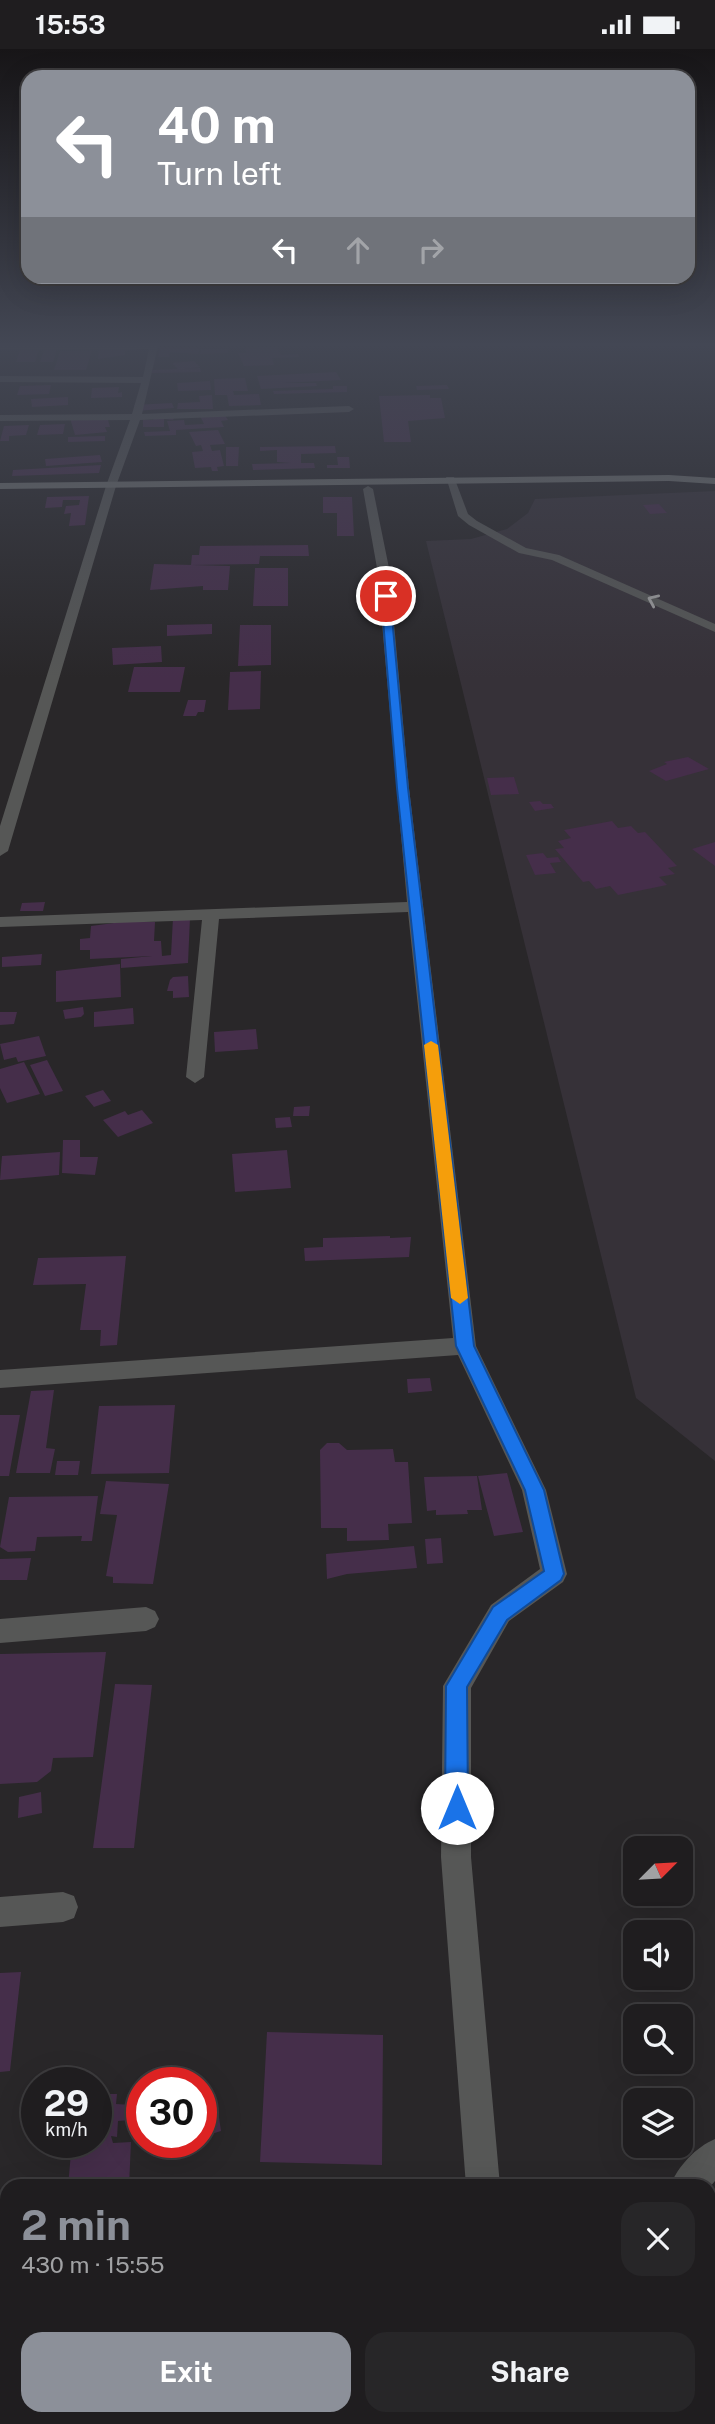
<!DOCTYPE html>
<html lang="en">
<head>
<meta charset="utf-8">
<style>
	body { margin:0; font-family:"Public Sans",sans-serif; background:#272628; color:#f1f3f6; height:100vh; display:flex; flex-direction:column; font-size:26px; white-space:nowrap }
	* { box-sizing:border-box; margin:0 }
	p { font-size:23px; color:#a1a2a4 }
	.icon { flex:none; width:38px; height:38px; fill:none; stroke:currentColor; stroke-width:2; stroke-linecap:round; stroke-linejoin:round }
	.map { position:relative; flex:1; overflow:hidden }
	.sheet { position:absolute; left:0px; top:2130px; width:716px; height:247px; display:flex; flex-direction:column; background:#1f1d1f; border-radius:21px 21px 0 0; box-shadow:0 7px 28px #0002,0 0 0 2px #3c3b3d }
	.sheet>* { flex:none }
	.guide { position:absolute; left:21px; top:21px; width:674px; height:214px; border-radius:21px; box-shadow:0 7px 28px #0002,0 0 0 2px #3c3b3d; background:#8c9099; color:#fff; overflow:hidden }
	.needle { width:46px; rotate:66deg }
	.tools { position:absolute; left:623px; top:1787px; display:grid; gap:14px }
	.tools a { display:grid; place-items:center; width:70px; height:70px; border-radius:14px; background:#1f1d1f; box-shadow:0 7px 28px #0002,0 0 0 2px #3c3b3d; font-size:35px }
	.speed { position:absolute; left:21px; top:2018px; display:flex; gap:14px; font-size:35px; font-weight:700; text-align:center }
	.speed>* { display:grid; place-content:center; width:91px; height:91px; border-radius:50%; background:#1f1d1f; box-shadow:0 7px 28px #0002,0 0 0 2px #3c3b3d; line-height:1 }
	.speed small { font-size:18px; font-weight:400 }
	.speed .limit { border:10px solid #d22; background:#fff; color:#111 }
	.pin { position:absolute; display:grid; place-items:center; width:60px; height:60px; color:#fff; margin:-30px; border:4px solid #fff; border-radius:50%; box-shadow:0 2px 7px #0007 }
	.me { position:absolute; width:77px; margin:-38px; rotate:0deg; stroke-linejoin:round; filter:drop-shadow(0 0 5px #0008) }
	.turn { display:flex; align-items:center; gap:24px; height:147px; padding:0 21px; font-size:32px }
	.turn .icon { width:91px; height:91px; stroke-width:2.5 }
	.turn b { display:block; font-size:49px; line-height:60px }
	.lanes { display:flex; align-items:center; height:66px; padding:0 21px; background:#0003; justify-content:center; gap:35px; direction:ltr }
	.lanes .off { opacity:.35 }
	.round { display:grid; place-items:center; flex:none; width:74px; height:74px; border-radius:21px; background:#272628 }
	.summary { display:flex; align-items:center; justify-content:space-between; height:119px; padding:0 21px }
	h1 { font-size:42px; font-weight:700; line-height:52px; color:#8c9099 }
	.action { display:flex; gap:14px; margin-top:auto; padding:14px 21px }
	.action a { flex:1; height:80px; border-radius:21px; background:#8c9099; color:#fff; font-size:28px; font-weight:700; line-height:80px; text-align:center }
	.action a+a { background:#272628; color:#f1f3f6 }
	.status { display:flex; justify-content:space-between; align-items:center; height:49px; padding:0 35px; background:#1f1d1f; direction:ltr }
	.status svg { height:19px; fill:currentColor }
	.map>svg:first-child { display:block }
	.built { fill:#363138 }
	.building { fill:#452e4a }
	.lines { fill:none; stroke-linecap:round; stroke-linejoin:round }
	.street { fill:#565756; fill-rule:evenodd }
	.secondary { fill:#707270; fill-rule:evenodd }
	.oneway { stroke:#a1a1a1 }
	.route { fill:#1a73e8; stroke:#114b97; stroke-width:2 }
	.slow { fill:#f59e0b }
</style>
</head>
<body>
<div class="status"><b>15:53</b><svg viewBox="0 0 49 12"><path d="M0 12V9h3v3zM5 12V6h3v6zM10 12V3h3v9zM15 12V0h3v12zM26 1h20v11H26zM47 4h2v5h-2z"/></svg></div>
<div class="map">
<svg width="715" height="2375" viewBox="0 0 715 2375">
	<rect width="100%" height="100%" fill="#292729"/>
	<path class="built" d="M715,442V1412L636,1349L426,492L471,490L507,480L528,464L535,450Z"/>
	<path class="building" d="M136,298V301L125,302V306L98,310L99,299Z
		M277,298L281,306L298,305L299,308L272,309L274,316L244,317L238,304H246L245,299Z
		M160,299H200L198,305L170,303L169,308H158Z
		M39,300L35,313H16L20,301Z
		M201,300H229L228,304L200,305Z
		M44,301H57L53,313H40Z
		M92,301L86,321H54L60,302Z
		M194,312L200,318L184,320L200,319L201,323L152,324V321L178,320L172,314Z
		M336,323L341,331L282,334H316L317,337L261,340L257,327Z
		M245,329L248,342H233L234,346L259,345L261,356L229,357L227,346H215L214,330Z
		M210,332L211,341L178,342L177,334Z
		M51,336L49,345L17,346L20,337Z
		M447,336L449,340L417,341L416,337Z
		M333,337H347V343L274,345L273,342L333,340Z
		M119,338L118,344L122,343V348L91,349L92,339Z
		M212,346L213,360H177L178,354L200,353L199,347Z
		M430,346V349H441L445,369L408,372L411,393H384L379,347Z
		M68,348V356L32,358L31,350Z
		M172,354L174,359L136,362L134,356Z
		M224,365L228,371L221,372L224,378L176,381V386L145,387L144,383L170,382L167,372L184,371L185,376L204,375L200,367Z
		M107,367L110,378H105L107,383L75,386L70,369Z
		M155,367H175L173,371L164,370V378H143V371H153Z
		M65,375L63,385L37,386L40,376Z
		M29,376L26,386L9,387V392H0L4,377Z
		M218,381L225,395L210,396L212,402L220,401L224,417L217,418L218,422H212L211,418L195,419L192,403L203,402L201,396L196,397L189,383Z
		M105,387V392L68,393V388Z
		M335,397L336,404L301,405V414H314L315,419L253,421L252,415L291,414L277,413V401L260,402V398Z
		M226,398H239L238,417H226Z
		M100,406L102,413L46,417L45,410Z
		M337,408H349L350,419H327V416H338Z
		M101,416L99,424L12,427L13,421Z
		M89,447L85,476L69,477L71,464L64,465L66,457L79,456L80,451H63L62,458L45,459L47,448Z
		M323,448H352L354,487H337V464H323Z
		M659,455L667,464L650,465L643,456Z
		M308,496L309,507H260L259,515L191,516L192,506H199L200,497Z
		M154,515L230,517L228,541H203V537L150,541Z
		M255,519H288V557H253Z
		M212,575V585L167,587V576Z
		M240,576H271V616L238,617Z
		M161,597L162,613L113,616L112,599Z
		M134,618H185L180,643H128Z
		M261,622L260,660L228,661L230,623Z
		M188,651H206L204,663H198L196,667H183Z
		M688,708L709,720L666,732L649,722L667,715L664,713Z
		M514,728L519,745L491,746L487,729Z
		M540,752L543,755H551L554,759L535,762L529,753Z
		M612,772L618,779L631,777L638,784L645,783L677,817L668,819L675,825L659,828L667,836L618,846L610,837L596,840L589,832L583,833L555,800L564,799L558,792L571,789L564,781Z
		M715,793V817L692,800Z
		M543,804L547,809L558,808L561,813L550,814L556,824L535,826L526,806Z
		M45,853L43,862H20L22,854Z
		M173,869H190L188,914L121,919V910L152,907L90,910V901H80V890L90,889L91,877L137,871V873H155L154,892H161L162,907L171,906Z
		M42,905L41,916L2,918V908Z
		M120,915L121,948L56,953V922Z
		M188,927L189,948L173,949V942H167L170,931L173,928Z
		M83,958L84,965L81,968L65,970L63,961Z
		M133,959L134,975L94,978V963Z
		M0,963H17L14,975L0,976Z
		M256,980L258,1000L215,1003L214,983Z
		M39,987L46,1007L18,1013L16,1008L4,1011L0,995Z
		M47,1011L63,1042L45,1047L30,1016Z
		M24,1013L40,1045L7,1054L0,1039V1020Z
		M103,1041L111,1052L94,1058L85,1047Z
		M310,1057L309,1067H293L294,1058Z
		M142,1061L153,1074L118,1088L103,1071L125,1062L128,1066Z
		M290,1068L292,1078L276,1079L275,1069Z
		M63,1091H80V1108H98L95,1126L62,1124Z
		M287,1101L291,1139L235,1143L232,1105Z
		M60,1103L59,1126L0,1131L2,1107Z
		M390,1187V1189L411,1188L409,1208L305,1212L304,1199L323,1198V1189Z
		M126,1207L117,1296L100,1297L101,1281H80L86,1235L33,1236L38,1209Z
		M430,1329L432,1342L408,1344L407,1330Z
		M54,1341L46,1399L55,1400L50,1424H16L31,1342Z
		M175,1356L169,1424L91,1425L99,1357Z
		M0,1366H20L9,1427H0Z
		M327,1394H339L347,1401L393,1400L395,1413H408L412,1474L388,1475L389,1491L347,1492V1479H321L320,1401Z
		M57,1412H80L78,1426H55Z
		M507,1424L523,1483L494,1487L478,1427Z
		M477,1427L482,1461H467L468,1465L436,1466V1461L427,1462L424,1428Z
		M106,1432L169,1435L153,1535L113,1534V1528L106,1527L117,1466L100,1465Z
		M98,1447L92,1492H81L82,1487L37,1488L35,1502L8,1503L0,1498L9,1448Z
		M441,1489L443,1514L427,1515L425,1490Z
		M414,1497L417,1519L347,1525L327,1530L326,1505Z
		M31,1509L27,1531H0V1510Z
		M106,1603L93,1708L53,1709L51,1722L37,1733L0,1735V1605Z
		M115,1635L152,1636L134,1799H93Z
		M41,1743L42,1764L18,1769L19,1748Z
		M21,1923L10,2022L0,2023V1924Z
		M267,1983L383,1986L382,2116L260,2113Z
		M96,2045H117L116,2055L133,2056L131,2071L118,2072L117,2088L111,2087L113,2094L131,2093L129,2137H68L72,2093H96Z
		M217,2054L221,2082L202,2088L201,2059Z
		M0,2214H7L2,2265H0Z
		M26,2370H38V2375H0Z"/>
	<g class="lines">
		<path class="street" d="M0,297H158L142,365L349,357L354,360L349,363L140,371L116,437L8,802L0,807V777L106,437L130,371L0,372V366L132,365L141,334L0,333V327L143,328L149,300L0,301Z
			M446,428H454L468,465L477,472L526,499L559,506L715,575V583L552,511L519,504L469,476L458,467Z
			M368,437L373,440L389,519L409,739L476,1297L546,1441L567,1525L563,1533L509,1572L471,1639V1808L500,2137H466L441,1808L443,1637L491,1556L540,1520L522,1441L458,1306L0,1339V1321L453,1289L408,863L219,870L204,1028L195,1034L186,1028L202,871L0,878V868L407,853L377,519L363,440Z
			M146,1558L155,1562L159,1570L155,1578L146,1582L0,1594V1570Z
			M63,1843L74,1847L78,1858L74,1869L63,1873L0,1878V1848Z
			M715,2090V2132L709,2139V2137H670C678,2117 696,2098 715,2090Z
			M485,2370H524L522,2375H483Z"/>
		<path class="secondary" d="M669,426L715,429V435L669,432L0,440V434Z"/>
	</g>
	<defs><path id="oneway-chevron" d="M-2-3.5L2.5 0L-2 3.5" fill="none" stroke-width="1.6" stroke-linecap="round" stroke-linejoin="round" transform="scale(1.75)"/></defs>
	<use class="oneway" href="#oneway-chevron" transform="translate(653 551) rotate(-156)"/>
	<linearGradient id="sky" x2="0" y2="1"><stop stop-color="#171517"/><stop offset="0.47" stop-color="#434754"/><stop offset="1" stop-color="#434754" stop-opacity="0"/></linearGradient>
	<rect width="715" height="629" fill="url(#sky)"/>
	<path class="route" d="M386,544L390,547L408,739L474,1297L544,1441L564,1525L561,1531L507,1571L467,1638L468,1759L464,1767L457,1770L449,1767L445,1759L446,1637L493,1558L544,1522L525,1441L456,1297L397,739L381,547Z"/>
	<path class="slow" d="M431,992L438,996L468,1249L460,1255L451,1249L424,996Z"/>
</svg>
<div class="tools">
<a><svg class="needle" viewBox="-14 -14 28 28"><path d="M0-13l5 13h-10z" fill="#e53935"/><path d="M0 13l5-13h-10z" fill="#a1a2a4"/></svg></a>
<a><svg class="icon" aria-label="sound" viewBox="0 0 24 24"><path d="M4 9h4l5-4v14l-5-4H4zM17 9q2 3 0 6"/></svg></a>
<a><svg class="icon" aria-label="search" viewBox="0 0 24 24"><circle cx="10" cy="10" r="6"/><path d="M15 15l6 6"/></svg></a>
<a><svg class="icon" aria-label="layers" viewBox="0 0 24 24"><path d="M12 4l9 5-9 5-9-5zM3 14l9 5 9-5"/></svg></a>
</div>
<div class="speed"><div>29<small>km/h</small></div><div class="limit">30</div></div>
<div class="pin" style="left:386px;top:547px;background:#d93025"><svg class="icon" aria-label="arrive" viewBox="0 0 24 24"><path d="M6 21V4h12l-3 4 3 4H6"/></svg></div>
<svg class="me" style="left:457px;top:1759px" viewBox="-20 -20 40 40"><circle r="19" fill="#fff"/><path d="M0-13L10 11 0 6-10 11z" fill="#1a73e8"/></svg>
<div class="guide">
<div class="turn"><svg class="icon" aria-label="left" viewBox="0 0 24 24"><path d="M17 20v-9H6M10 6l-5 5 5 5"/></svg><div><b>40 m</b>Turn left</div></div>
<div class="lanes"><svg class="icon" aria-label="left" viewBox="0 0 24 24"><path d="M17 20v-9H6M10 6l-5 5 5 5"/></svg><svg class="icon off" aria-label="ahead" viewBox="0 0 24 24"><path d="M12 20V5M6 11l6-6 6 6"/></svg><svg class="icon off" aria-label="right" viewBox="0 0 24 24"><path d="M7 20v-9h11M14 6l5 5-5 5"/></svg></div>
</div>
<section class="sheet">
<div class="summary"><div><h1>2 min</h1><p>430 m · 15:55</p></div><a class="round"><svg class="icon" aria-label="close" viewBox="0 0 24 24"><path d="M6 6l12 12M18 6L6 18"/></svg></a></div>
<div class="action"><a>Exit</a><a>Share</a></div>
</section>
</div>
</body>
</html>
